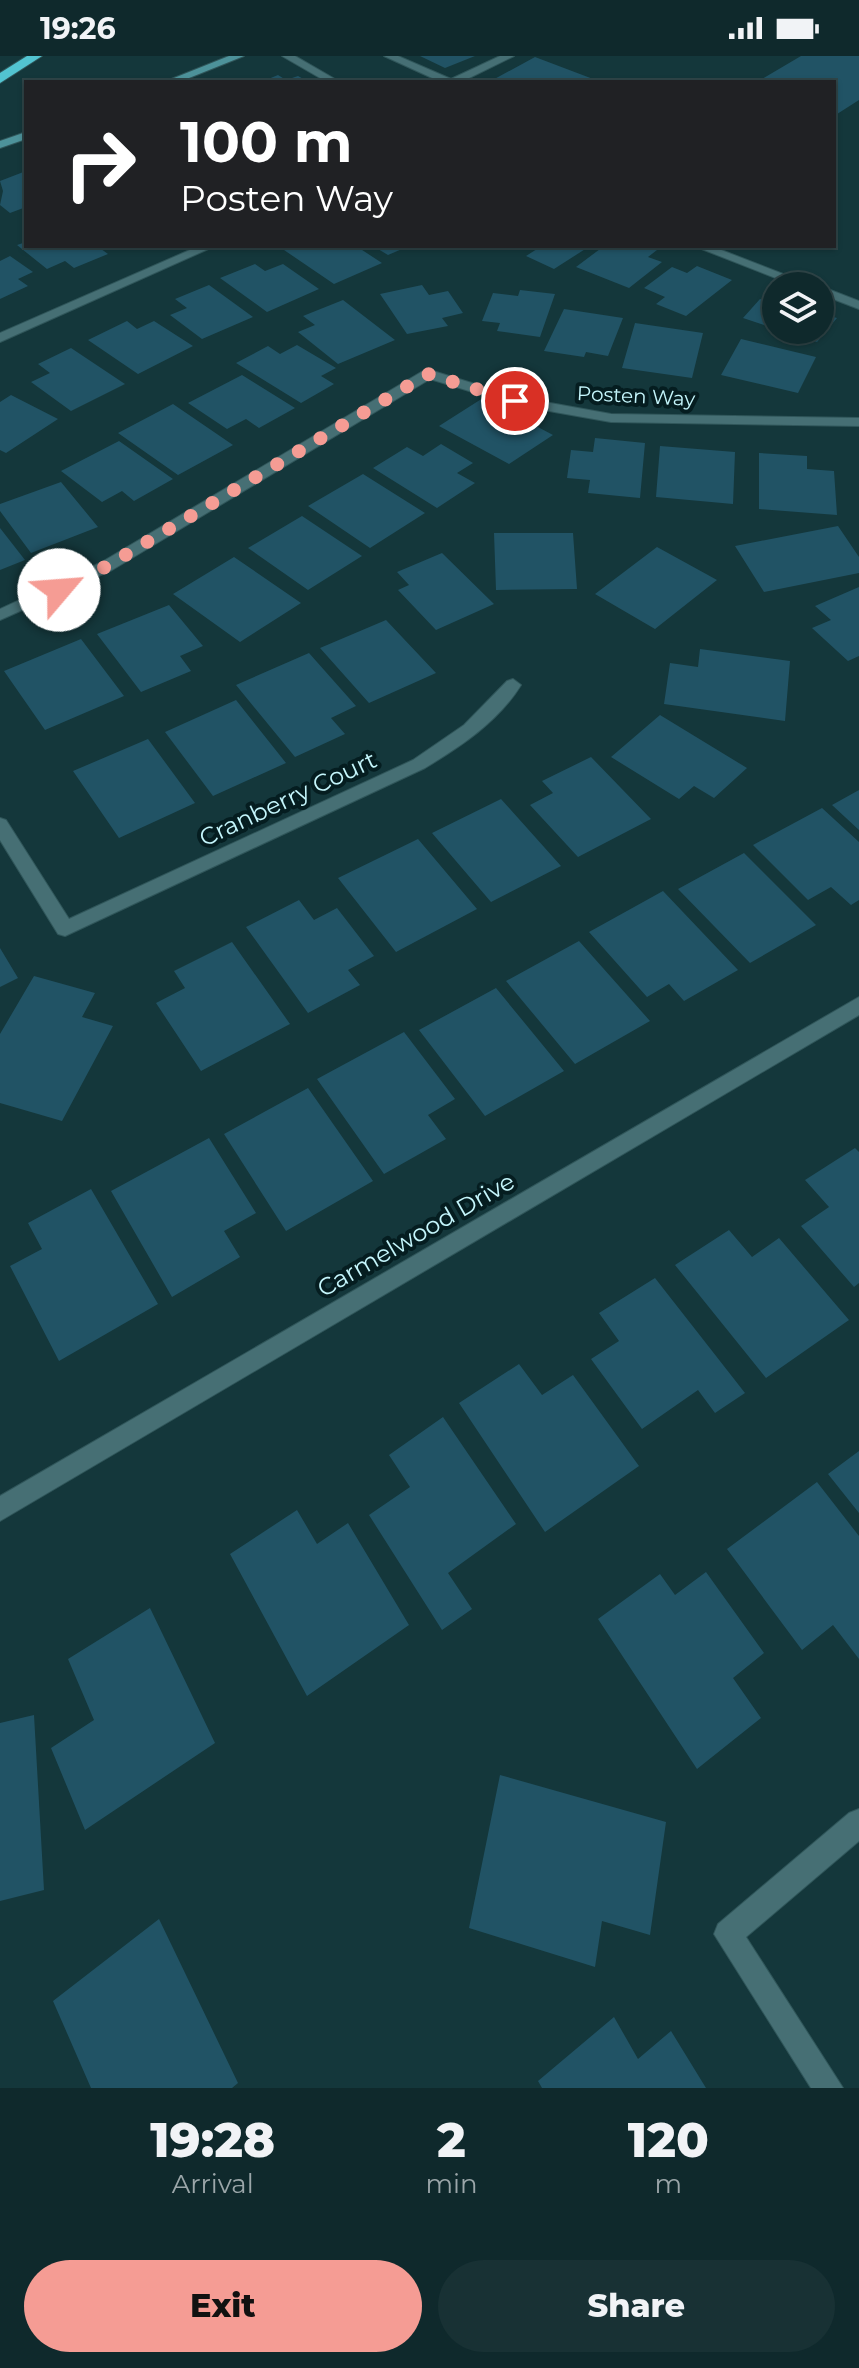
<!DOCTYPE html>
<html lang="en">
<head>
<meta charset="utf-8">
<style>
	body { margin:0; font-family:Montserrat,sans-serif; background:#183134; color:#f1f3f6; height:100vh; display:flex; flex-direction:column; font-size:30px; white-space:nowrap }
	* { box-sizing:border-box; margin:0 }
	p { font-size:26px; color:#9ba6a9 }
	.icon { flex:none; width:44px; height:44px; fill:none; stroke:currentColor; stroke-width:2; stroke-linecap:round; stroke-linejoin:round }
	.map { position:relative; height:2032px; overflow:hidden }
	.sheet { display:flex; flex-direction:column; background:#0f292c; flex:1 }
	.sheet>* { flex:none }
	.banner { position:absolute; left:24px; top:24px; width:812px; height:168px; border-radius:0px; box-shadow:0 2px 6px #0004,0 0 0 2px #2f4548; background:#202124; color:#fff; overflow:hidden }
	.tools { position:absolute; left:762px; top:216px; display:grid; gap:16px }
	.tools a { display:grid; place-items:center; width:72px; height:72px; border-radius:50%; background:#0f292c; box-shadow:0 2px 6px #0004,0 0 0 2px #2f4548; font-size:40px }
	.pin { position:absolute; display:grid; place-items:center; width:68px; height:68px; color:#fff; margin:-34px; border:4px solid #fff; border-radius:50%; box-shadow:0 2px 8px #0007 }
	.me { position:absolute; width:88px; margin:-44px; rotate:63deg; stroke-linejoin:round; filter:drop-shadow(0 0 6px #0008) }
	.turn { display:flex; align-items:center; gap:28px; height:168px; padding:0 24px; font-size:36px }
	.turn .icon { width:104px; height:104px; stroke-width:2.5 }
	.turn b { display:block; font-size:56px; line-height:68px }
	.eta { display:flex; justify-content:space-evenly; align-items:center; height:136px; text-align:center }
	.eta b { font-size:48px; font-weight:800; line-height:56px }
	.primary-button { display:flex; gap:16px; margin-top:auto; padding:16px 24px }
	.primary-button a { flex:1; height:92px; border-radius:48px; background:#f59c94; color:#111; font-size:32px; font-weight:800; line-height:92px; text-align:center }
	.primary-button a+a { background:#183134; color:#f1f3f6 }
	.status { display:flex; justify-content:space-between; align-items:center; height:56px; padding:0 40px; background:#0f292c; direction:ltr }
	.status svg { height:22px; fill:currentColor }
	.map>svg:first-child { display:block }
	.building { fill:#215365 }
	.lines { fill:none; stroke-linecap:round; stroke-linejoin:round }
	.lane-casing { stroke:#30565a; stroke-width:2 }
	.street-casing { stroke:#30565a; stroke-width:2 }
	.secondary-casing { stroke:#30565a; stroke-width:2 }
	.highway-casing { stroke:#30565a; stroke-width:2 }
	.lane { fill:#466f74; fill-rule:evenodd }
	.street { fill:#466f74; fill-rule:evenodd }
	.secondary { fill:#4d929a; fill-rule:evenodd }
	.highway { fill:#52c4d1; fill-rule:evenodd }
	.route { stroke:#f59c94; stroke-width:14; stroke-dasharray:0 25.2 }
	.labels { text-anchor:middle; stroke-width:8; stroke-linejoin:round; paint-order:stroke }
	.far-street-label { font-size:20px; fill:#c5f6fc; stroke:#051d20 }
	.street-label { font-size:24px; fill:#c5f6fc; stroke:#051d20 }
</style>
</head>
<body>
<div class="status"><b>19:26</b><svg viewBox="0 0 49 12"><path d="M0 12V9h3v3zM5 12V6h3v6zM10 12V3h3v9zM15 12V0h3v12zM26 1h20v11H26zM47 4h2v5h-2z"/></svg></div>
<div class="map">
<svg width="859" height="2032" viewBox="0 0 859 2032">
	<rect width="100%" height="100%" fill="#14373b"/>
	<path class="building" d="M420,0H475L445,12Z
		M801,0H859V44L834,60V26H757Z
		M535,1L601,26H489Z
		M278,19L286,24L298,20L309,26H261Z
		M26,115V151L10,157L0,149L3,135L0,125Z
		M26,186V190H97L108,198L74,212L65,205L47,213L17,189Z
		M293,190H356L382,207L334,228L284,194Z
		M373,190H409L388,199Z
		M529,190H590L554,213L526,200L537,193Z
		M604,190H645L657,194L648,201L662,206L629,232L576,211Z
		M10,200L33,216L18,223L28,230L0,243V205Z
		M255,208L265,215L283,208L319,233L267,256L220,222Z
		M697,210L732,224L686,260L656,248L665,241L644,232L672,211L687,217Z
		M209,229L253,261L202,283L170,259L187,252L175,243Z
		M422,229L429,239L448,235L463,257L442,262L448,270L407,278L380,238Z
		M520,234L555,238L540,281L497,275L500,267L482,265L493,237L518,240Z
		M760,243L776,248V273L743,262Z
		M343,244L395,284L338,308L298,276L315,269L303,260Z
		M564,253L623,262L608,300L586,296L584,301L544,295Z
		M820,257L837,262L817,286L782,275L820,274Z
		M127,265L137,273L154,265L193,290L138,318L88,284Z
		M635,267L703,277L692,322L622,312Z
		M741,283L816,301L798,337L721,319Z
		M297,289L336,312L321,320L334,328L301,347L236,307L268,290L280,298Z
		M71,292L125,328L71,355L31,326L50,317L38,308Z
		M242,319L295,352L259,372L246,363L227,373L188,347Z
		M11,339L58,363L6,397L0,394V346Z
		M483,342L553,379L509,408L439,370Z
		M173,348L233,389L178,419L118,377Z
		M595,382L645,387L640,442L588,437L590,424L567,422L571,394L593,396Z
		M119,385L173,423L134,445L122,435L102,446L61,415Z
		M441,388L473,407L457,417L475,427L437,452L373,412L407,391L423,400Z
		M660,390L735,396L733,448L656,441Z
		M759,397L807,400V413L834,415L837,459L759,453Z
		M363,418L425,457L370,492L308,450Z
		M61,426L98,471L31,497L0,455V448Z
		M302,460L362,500L308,534L248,492Z
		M838,470L859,501V517L764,536L735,490Z
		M0,472L25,504L0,514Z
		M494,477H573L577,533L496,534Z
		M657,491L717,524L655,573L595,538Z
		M442,497L494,548L436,574L398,534L409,529L397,516Z
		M234,501L301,547L240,586L173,538Z
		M859,531V600L848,605L812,572L831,564L815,550Z
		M169,549L203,590L180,600L191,615L141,636L97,578Z
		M386,564L436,617L369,647L320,592Z
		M81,583L124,640L45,674L4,615Z
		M700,593L790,605L785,665L664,648L670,607L698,611Z
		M309,597L356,650L331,662L345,678L295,701L236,629Z
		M236,644L286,707L213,740L165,676Z
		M660,659L747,712L714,742L694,730L679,743L611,701Z
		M148,683L195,747L119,782L73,715Z
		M591,701L651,763L578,801L530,749L553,737L542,725Z
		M859,734V774L832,749Z
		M501,743L561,810L491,846L432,777Z
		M822,752L859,786V844L851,849L831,831L808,844L753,789Z
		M418,783L477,853L396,896L338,822Z
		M744,797L816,869L750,907L678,833Z
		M663,835L738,914L684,945L669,928L647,941L589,876Z
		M299,844L314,864L337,852L374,900L348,914L360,929L308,957L246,871Z
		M579,885L650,965L575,1008L506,925Z
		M232,886L290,968L201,1015L156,947L185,932L174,915Z
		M0,892L18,922L0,931Z
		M34,920L95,937L82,961L113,970L62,1065L0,1047V978Z
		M496,932L564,1015L485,1060L419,974Z
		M404,976L455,1043L428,1059L446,1083L384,1118L317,1023Z
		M308,1032L373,1125L286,1175L224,1078Z
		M209,1082L256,1157L224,1175L240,1201L172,1241L111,1135Z
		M855,1092L859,1096V1227L854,1231L801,1170L829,1151L805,1124Z
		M91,1133L158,1248L59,1305L10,1210L42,1193L28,1167Z
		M729,1174L752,1201L779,1182L849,1264L766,1322L675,1209Z
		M655,1222L745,1337L715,1357L698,1334L642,1373L591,1303L619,1285L599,1257Z
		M519,1308L542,1339L573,1319L639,1410L545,1476L459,1347Z
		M443,1361L516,1468L448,1517L472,1553L442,1574L369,1459L410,1431L389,1399Z
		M859,1395V1457L828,1418Z
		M817,1426L859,1480V1603L833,1569L802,1594L727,1493Z
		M297,1454L317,1488L348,1467L409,1569L307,1640L230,1498Z
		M706,1516L764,1597L733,1622L761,1662L697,1713L598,1563L660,1518L675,1539Z
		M150,1552L215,1687L85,1774L51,1692L94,1664L68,1603Z
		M34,1659L44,1834L0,1845V1667Z
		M500,1719L666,1766L650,1879L602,1865L595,1911L469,1872Z
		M159,1863L238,2027L232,2032H91L53,1945Z
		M614,1961L638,2003L671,1975L706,2032H542L538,2025Z"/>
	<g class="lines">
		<defs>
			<path id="lane" d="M384,0H398L451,23L500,0H514L461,26H441Z"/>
			<path id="street" d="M282,0H295L340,26H327Z
				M199,190H215L0,286V277Z
				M694,190H711L814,230H796Z
				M820,230L859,245V253L820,238Z
				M423,315H433L517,341L611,358L859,362V370L611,366L515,349L430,323L112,514L0,564V553L102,506Z
				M513,623L521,629C498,666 461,690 425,712L65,880L58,878L0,784V762L6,764L69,863L413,704L464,669L507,625Z
				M859,941V959L0,1465V1440Z
				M859,1753V1785L746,1881L843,2032H811L714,1878L718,1868L849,1757Z"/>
			<path id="secondary" d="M229,0H244L179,26H164Z
				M26,76V83L0,92V85Z"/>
			<path id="highway" d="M27,0H42L0,27V17Z"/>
		</defs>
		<use href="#lane" class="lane-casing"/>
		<use href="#street" class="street-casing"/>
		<use href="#secondary" class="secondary-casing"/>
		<use href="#highway" class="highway-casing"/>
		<use href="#lane" class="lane"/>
		<use href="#street" class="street"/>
		<use href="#secondary" class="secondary"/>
		<use href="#highway" class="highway"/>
	</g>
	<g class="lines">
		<path class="route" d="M59,534L107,510L428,318L515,345"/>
	</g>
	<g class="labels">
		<g class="far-street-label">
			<text transform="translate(636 340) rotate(3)" y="7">Posten Way</text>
		</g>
		<g class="street-label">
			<text transform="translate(288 743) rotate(-25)" y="8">Cranberry Court</text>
			<text transform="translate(416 1179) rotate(-30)" y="8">Carmelwood Drive</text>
		</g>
	</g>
</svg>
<div class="tools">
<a><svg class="icon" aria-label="layers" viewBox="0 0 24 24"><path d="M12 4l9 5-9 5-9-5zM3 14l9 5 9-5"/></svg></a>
</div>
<div class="pin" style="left:515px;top:345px;background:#d93025"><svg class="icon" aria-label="arrive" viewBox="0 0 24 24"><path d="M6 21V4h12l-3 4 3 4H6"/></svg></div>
<svg class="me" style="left:59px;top:534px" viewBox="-20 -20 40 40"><circle r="19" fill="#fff"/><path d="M0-13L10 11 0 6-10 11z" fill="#f59c94"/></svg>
<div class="banner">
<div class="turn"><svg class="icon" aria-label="right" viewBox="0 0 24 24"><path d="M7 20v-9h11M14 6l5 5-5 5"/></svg><div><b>100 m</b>Posten Way</div></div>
</div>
</div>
<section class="sheet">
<div class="eta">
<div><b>19:28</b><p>Arrival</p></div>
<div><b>2</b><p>min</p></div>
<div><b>120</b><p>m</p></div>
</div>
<div class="primary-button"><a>Exit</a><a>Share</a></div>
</section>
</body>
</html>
